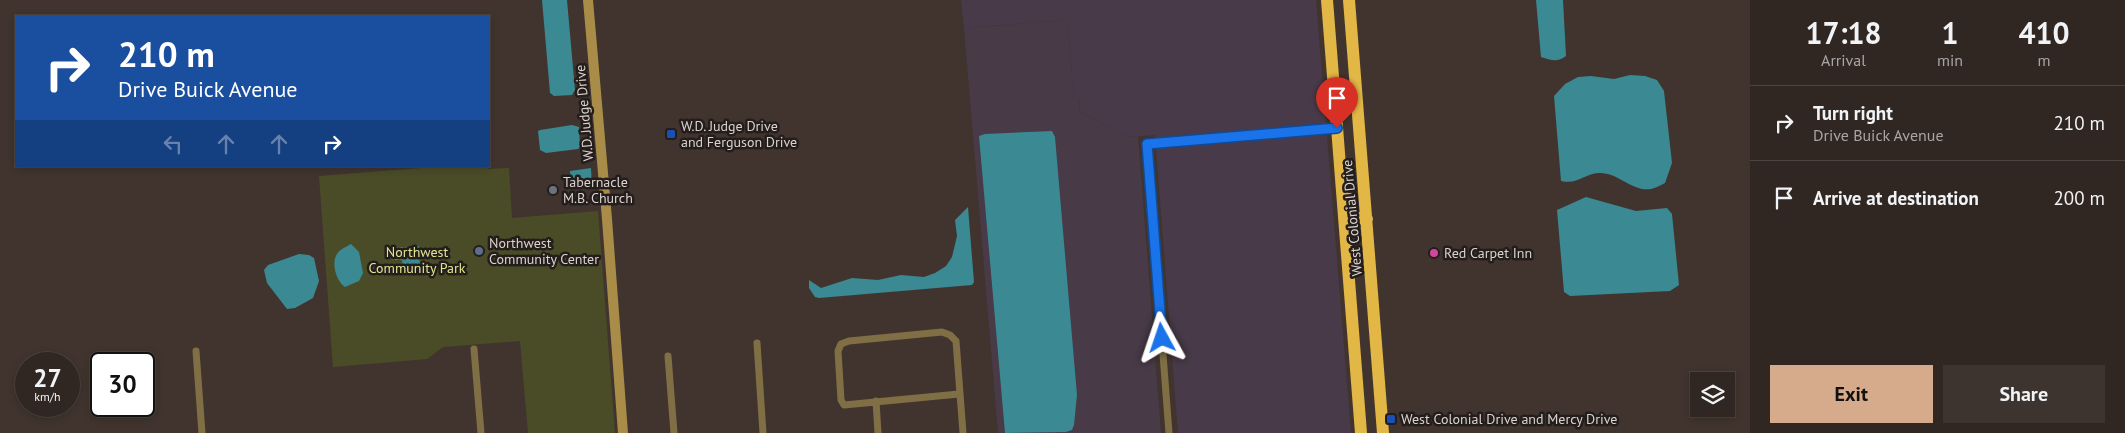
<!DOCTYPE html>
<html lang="en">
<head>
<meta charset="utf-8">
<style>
	body { margin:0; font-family:"PT Sans",sans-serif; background:#3d332f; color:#f1f3f6; height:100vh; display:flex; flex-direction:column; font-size:19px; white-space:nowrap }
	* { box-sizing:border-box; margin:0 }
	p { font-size:16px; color:#a8a5a5 }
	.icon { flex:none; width:28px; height:28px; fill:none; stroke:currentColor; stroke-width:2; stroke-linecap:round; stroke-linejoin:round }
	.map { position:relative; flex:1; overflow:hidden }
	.side { display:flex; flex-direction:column; background:#312722; width:375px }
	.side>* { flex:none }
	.top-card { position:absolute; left:15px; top:15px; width:475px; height:152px; border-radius:0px; box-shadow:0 2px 8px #0003,0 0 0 1px #4c4440; background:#1a4fa0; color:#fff; overflow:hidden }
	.buttons { position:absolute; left:1690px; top:372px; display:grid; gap:10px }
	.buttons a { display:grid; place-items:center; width:45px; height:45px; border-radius:0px; background:#312722; box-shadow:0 2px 8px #0003,0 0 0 1px #4c4440; font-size:25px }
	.speed { position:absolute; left:15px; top:352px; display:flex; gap:10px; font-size:25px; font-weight:700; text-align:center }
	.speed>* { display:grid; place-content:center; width:65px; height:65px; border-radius:50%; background:#312722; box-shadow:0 2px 8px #0003,0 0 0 1px #4c4440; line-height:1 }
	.speed small { font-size:12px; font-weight:400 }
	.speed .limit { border:2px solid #111; border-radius:8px; background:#fff; color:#111 }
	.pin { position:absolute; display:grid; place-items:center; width:42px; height:42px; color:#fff; margin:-51px -21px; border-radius:50% 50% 50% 0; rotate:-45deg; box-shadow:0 0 5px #0007 }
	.pin .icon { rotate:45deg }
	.me { position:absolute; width:55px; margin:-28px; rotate:355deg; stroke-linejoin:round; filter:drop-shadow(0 0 4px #0008) }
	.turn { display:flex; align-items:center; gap:18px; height:105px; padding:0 20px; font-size:22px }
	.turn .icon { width:65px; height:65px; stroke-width:2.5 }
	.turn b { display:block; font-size:35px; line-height:42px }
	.lanes { display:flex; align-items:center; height:48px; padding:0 20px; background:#0003; justify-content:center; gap:25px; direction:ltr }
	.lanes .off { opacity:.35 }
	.eta { display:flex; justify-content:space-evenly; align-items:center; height:85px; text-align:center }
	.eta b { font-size:30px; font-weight:800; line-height:35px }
	.cta { display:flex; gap:10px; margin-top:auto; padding:10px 20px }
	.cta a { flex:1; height:58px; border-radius:0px; background:#d6ab8b; color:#111; font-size:20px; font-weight:800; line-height:58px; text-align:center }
	.cta a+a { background:#3d332f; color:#f1f3f6 }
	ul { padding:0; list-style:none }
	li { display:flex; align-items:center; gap:15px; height:75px; padding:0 20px; border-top:1px solid #4c4440 }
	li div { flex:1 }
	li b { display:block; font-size:19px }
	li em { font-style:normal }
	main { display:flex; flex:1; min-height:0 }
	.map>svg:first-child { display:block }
	.commercial { fill:#483a48 }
	.industrial { fill:#483a47 }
	.park { fill:#4a4c28 }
	.water { fill:#3a8993 }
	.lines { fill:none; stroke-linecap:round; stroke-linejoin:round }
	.street { stroke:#806e45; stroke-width:7 }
	.secondary { stroke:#a88c48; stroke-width:10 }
	.highway { stroke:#e3b745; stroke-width:12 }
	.route-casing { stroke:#114b97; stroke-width:12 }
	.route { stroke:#1a73e8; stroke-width:9 }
	.transit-dot { fill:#1a4fb4; stroke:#231d1b; stroke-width:2 }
	.worship-dot { fill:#6b7280; stroke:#231d1b; stroke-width:2 }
	.service-dot { fill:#5c6f8a; stroke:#231d1b; stroke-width:2 }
	.hotel-dot { fill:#d1479c; stroke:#231d1b; stroke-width:2 }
	.labels { text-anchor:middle; stroke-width:5; stroke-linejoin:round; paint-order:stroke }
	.street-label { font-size:14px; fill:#dbd2ce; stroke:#231d1b }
	.poi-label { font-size:14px; fill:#dbd2ce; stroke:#231d1b; text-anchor:start }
	.park-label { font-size:14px; fill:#e0e590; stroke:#231d1b }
</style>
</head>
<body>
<main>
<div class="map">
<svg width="1750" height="433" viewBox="0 0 1750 433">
	<rect width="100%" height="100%" fill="#41342e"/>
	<path class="commercial" d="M961,0H1316L1351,433H1178L1155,135L1127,137L1080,112L1079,98H1074L1067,20L964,28Z"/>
	<path class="industrial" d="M1067,20L1074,98H1079L1080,112L1127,137L1138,136L1161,433H998L964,28Z"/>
	<path class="park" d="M489,163H492L487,169L509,168L512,218L598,211L615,433H528L520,341L443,347L427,359L333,367L319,176L446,166H489Z"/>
	<path class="water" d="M542,0H567L575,90L572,95L554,96L550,93Z
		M1536,0H1563L1566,56C1557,63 1551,60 1541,57Z
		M1630,75L1645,76L1657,80L1664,91L1672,163L1665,183C1661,185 1655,188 1651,189C1632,192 1618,172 1599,173C1583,174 1578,185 1561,181L1554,96L1565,84L1578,77L1591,76L1614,79Z
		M572,125L579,127L580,147L578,149L546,153L540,150L538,131L540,130Z
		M1052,131L1055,137L1077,395L1074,425L1072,430L1066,432L1005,433L979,136L985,134Z
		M591,168L592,187H571L570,171Z
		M1586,197L1636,211L1667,208L1672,214L1679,285L1670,291L1570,296L1564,292L1557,210Z
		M968,207L974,282L972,285L819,298L815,297L809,288V280L821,288L852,278L878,280L901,275L924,277L935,273L946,266L952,257L957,236L955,220Z
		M351,244L359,252L363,273L359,281L345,287C336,281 331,263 337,254C340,249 346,247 351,244Z
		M419,246L420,268L403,269L402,260H392V248Z
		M299,254L309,255L314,258L319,281L313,298L295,308L287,309L267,283L264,270L268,265Z"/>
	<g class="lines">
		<path class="street" d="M757,343L763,433
			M474,349L481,433
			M196,351L202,433
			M668,356L674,433
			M959,394L844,405L841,400L838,351L841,344L849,341L942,332L950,335L956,341L963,433
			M876,401L878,433
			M1169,433L1147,144L1337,128"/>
		<path class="secondary" d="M588,0L607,219L623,433"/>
		<path class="highway" d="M1327,0L1361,433
			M1349,0L1383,433
			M1349,199L1352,214L1356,218L1367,219"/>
	</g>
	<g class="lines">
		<defs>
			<path id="route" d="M1162,338L1147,144L1337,128"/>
		</defs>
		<use href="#route" class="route-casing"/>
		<use href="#route" class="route"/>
	</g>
	<g class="transit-dot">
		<rect x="666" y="129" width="10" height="10" rx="2.5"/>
		<rect x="1386" y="414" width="10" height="10" rx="2.5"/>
	</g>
	<circle class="worship-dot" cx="553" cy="190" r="5"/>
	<circle class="service-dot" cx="479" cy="251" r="5"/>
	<circle class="hotel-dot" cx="1434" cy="253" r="5"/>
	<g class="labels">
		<g class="street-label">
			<text transform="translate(584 113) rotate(-95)" y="5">W.D. Judge Drive</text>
			<text transform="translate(1352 218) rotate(-95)" y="5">West Colonial Drive</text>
		</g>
		<g class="poi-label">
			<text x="681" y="131">W.D. Judge Drive<tspan x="681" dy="16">and Ferguson Drive</tspan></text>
			<text x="563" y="187">Tabernacle<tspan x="563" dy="16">M.B. Church</tspan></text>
			<text x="489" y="248">Northwest<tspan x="489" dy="16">Community Center</tspan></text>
			<text x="1444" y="258">Red Carpet Inn</text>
			<text x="1401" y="424">West Colonial Drive and Mercy Drive</text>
		</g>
		<g class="park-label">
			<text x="417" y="257">Northwest<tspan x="417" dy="16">Community Park</tspan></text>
		</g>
	</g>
</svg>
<div class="buttons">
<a><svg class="icon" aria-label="layers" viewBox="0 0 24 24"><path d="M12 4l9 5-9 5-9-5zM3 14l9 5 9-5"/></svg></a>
</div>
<div class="speed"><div>27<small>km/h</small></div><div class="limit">30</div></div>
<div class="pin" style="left:1337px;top:128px;background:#d93025"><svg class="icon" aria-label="arrive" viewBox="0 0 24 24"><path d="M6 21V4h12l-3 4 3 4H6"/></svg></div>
<svg class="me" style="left:1162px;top:338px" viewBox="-20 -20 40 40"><path d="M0-17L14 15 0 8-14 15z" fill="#1a73e8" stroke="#fff" stroke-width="4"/></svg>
<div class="top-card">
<div class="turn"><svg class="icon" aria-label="right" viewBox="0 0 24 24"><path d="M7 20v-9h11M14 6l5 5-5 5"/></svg><div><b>210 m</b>Drive Buick Avenue</div></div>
<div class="lanes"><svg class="icon off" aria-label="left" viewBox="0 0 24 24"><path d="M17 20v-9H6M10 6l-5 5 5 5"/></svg><svg class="icon off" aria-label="ahead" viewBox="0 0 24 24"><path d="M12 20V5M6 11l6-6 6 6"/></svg><svg class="icon off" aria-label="ahead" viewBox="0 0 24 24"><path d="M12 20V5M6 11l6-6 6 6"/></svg><svg class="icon" aria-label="right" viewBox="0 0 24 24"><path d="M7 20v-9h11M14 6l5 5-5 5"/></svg></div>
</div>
</div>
<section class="side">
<div class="eta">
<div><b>17:18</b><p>Arrival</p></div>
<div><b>1</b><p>min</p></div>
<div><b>410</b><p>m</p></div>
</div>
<ul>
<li><svg class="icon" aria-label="right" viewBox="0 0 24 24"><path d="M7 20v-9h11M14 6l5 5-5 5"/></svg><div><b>Turn right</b><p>Drive Buick Avenue</p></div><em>210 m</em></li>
<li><svg class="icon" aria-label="arrive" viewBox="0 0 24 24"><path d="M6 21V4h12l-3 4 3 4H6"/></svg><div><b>Arrive at destination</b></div><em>200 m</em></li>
</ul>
<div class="cta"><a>Exit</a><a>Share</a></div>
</section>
</main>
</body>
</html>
